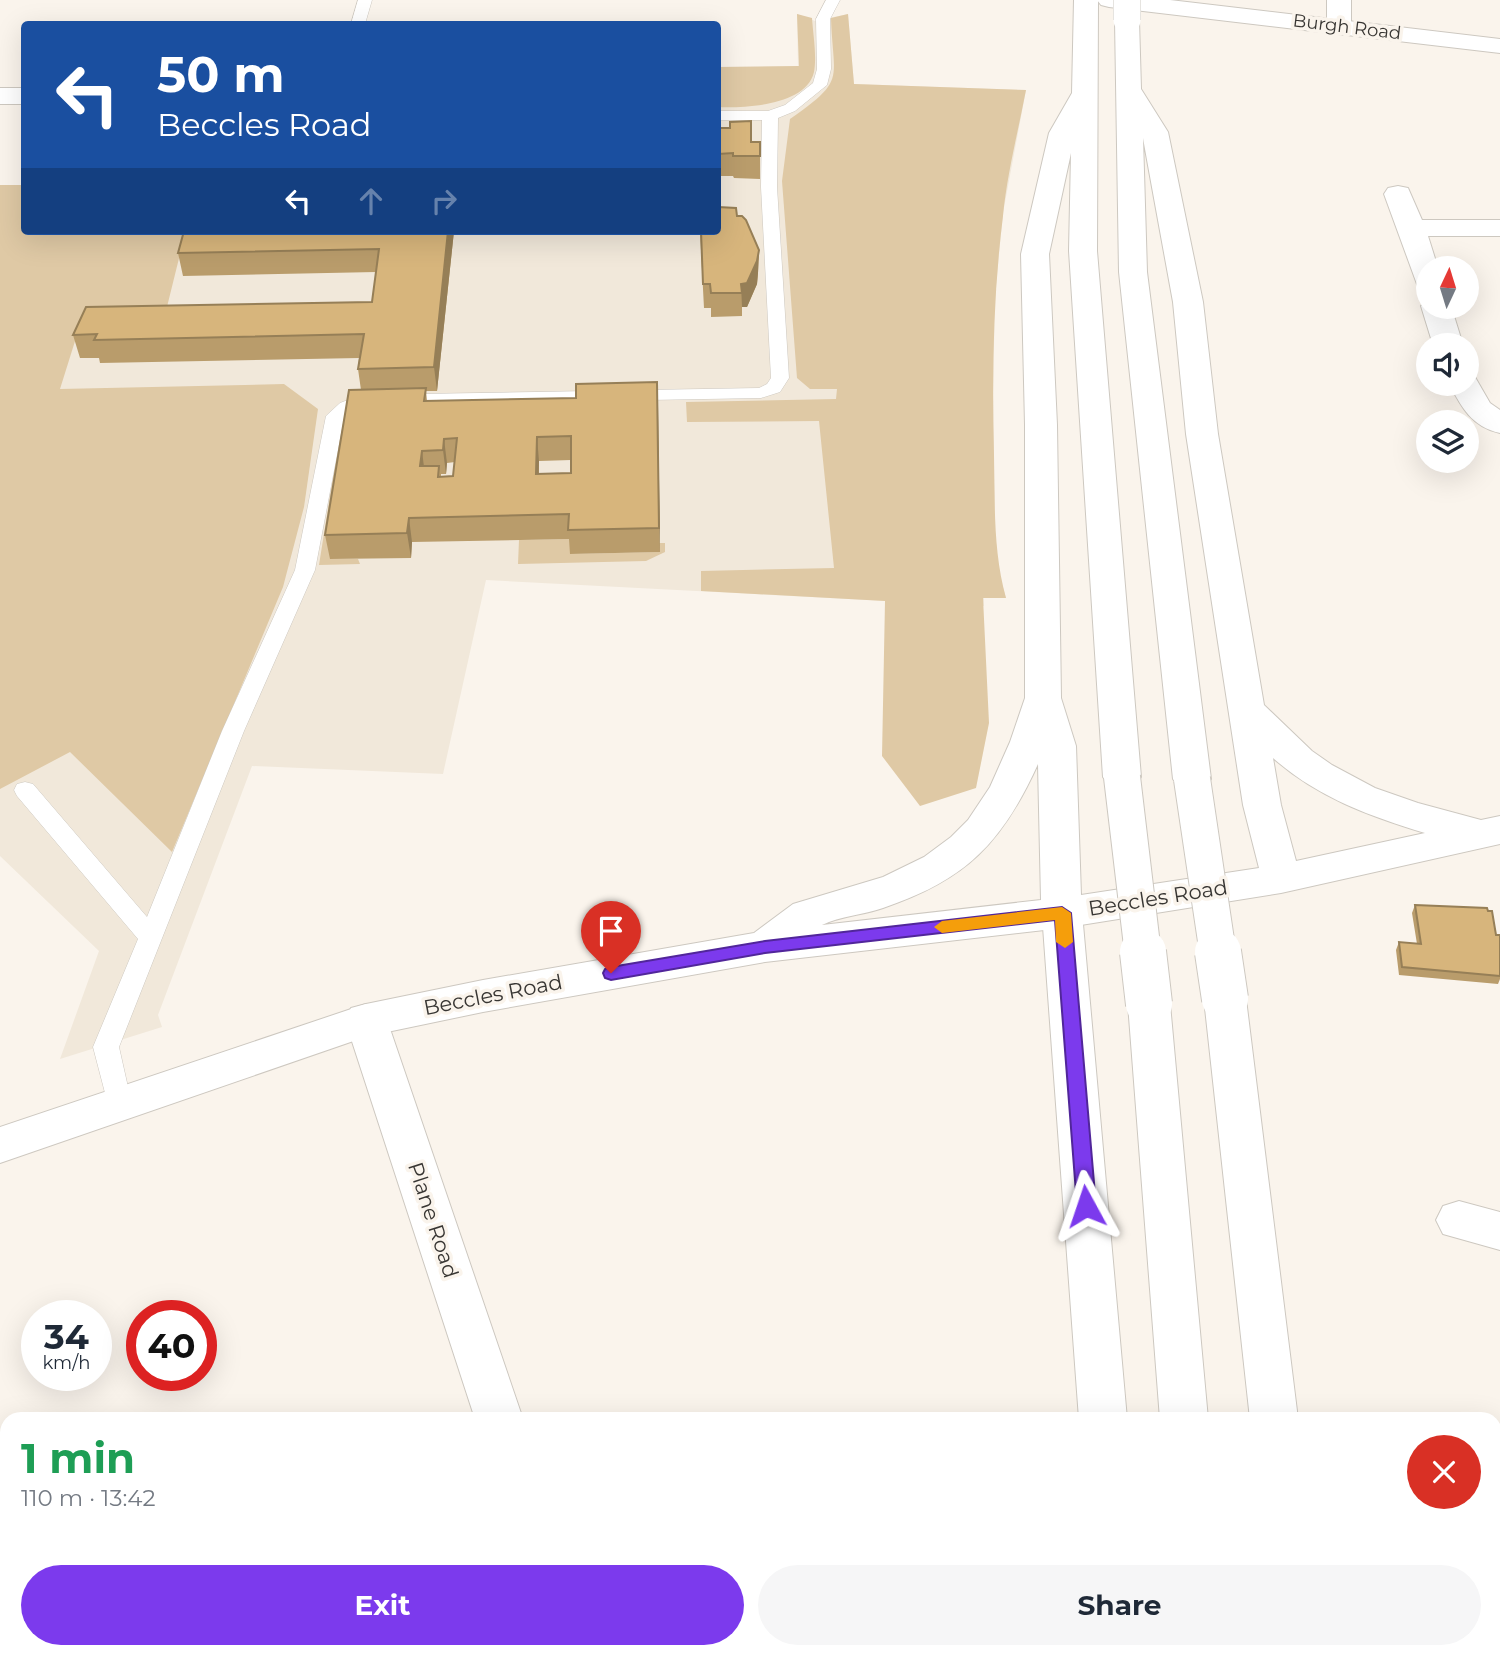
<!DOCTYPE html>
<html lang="en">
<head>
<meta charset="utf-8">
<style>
	body { margin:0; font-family:Montserrat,sans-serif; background:#f6f6f7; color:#1f2937; height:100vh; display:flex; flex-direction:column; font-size:26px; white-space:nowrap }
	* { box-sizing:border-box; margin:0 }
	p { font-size:23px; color:#747a83 }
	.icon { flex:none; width:38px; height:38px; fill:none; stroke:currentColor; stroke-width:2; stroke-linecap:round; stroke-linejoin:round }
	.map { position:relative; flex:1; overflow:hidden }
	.sheet { position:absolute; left:0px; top:1412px; width:1502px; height:247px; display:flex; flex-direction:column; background:#fff; border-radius:21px 21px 0 0; box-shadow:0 7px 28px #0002 }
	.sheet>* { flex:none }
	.hud { position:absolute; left:21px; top:21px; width:700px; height:214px; border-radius:7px; box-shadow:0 7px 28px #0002; background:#1a4fa0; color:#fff; overflow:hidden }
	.needle { width:46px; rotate:4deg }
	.buttons { position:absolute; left:1416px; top:256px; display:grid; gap:14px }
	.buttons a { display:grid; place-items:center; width:63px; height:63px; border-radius:50%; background:#fff; box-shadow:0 7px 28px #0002; font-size:35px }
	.speed { position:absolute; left:21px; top:1300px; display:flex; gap:14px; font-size:35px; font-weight:700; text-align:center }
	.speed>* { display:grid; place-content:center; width:91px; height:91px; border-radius:50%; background:#fff; box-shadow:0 7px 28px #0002; line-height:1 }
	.speed small { font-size:18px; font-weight:400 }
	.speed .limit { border:10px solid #d22; background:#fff; color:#111 }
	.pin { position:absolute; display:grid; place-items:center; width:60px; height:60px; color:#fff; margin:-72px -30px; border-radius:50% 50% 50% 0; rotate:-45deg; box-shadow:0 0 7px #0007 }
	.pin .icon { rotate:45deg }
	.me { position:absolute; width:77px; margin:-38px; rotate:355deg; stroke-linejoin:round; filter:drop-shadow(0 0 5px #0008) }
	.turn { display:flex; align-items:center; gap:24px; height:147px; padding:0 21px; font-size:32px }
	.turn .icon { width:91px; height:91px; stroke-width:2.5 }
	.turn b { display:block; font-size:49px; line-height:60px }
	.lanes { display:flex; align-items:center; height:66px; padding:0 21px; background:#0003; justify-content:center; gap:35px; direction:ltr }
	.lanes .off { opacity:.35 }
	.round { display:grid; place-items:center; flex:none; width:74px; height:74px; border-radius:37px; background:#f6f6f7 }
	.summary { display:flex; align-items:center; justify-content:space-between; height:119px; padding:0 21px }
	h1 { font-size:42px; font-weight:700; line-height:52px; color:#1e9e55 }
	.button { display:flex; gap:14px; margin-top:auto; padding:14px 21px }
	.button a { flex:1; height:80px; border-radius:42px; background:#7c3aed; color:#fff; font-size:28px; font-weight:700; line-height:80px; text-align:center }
	.button a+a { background:#f6f6f7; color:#1f2937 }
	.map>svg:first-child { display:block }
	.built { fill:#f1e8da }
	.green { fill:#dfc9a5 }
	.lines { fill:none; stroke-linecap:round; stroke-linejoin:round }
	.service-casing { stroke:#cdc8c0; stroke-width:1 }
	.minor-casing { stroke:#cdc8c0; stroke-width:2 }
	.tertiary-casing { stroke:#cdc8c0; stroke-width:2 }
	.trunk-casing { stroke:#cdc8c0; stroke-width:2 }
	.service { fill:#fff; fill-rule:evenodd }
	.minor { fill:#fff; fill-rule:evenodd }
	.tertiary { fill:#fff; fill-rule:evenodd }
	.trunk { fill:#fff; fill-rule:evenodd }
	.trunk-bridge-far2-casing { stroke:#cdc8c0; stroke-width:28; stroke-linecap:butt }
	.trunk-bridge-far1-casing { stroke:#cdc8c0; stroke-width:38; stroke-linecap:butt }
	.trunk-bridge-casing { stroke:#cdc8c0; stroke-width:48; stroke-linecap:butt }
	.trunk-bridge-far2 { stroke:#fff; stroke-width:27 }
	.trunk-bridge-far1 { stroke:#fff; stroke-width:36 }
	.trunk-bridge { stroke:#fff; stroke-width:46 }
	.wall { fill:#b99c6b; fill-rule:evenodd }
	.shaded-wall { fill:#967f57 }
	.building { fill:#d7b57c; stroke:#967f57; stroke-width:2; fill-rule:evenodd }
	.route { fill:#7c3aed; stroke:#51269a; stroke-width:2 }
	.slow { fill:#f59e0b }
	.labels { text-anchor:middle; stroke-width:7; stroke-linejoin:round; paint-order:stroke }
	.far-street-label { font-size:18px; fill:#383633; stroke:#faf4ec }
	.street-label { font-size:21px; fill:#383633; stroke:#faf4ec }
</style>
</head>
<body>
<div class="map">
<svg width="1500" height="1658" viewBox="0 0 1500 1658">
	<rect width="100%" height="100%" fill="#faf4ec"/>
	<path class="built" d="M797,14L815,21L848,14L854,84L1026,90L1003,213L995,296L993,396L995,533L999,574L1006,598L984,597V606L486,580L443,774L252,766L158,1015L162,1027L60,1059L99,951L0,856V185H24V231H718V67L798,66Z"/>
	<path class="green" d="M797,14L812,18C813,34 817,56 814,72C806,106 744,108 718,107V67L799,66Z
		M848,14L854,84L1026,90C1018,132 1007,174 1003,216C993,295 992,375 994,455C995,503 993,551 1006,598H983L989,723L976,788L920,806L882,756L885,601L701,591V571L834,568L819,421L687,422L686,402L836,399L837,389H810L797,378L782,181L790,119C847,79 833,81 831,18Z
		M0,185H24V231H225L184,238L164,319L81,322L60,389L284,384L318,409L304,507L283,587L172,852L70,752L0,789Z
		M352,409L330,559H358L360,564L319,565L340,433L342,420Z
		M570,539V554L659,552V543H665V552L646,561L518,564L519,540Z"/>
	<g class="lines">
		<defs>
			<path id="service" d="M358,0H372L365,24H351Z
				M826,0H840L830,19L831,69L827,85L795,111L778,118L777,187L789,378L780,392L761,398L364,405L344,418L315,570L244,731L119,1047L132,1105L128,1112L119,1115L110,1112L93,1047L138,939L17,796L14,790L17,784L25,782L33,784L147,917L222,731L295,570L326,416L340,403L361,395L759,388L767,384L771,378L761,187L762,120H718V111H768L785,105L813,83L817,69L816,19Z"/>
			<path id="minor" d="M1327,0H1351V25L1348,30L1339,32L1330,30L1327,25Z
				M0,88H24V104H0Z
				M1398,186L1408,188L1422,220H1500V236H1428L1438,268H1428V290L1418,287L1384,194L1388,188Z
				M1428,299V306H1451L1463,345H1433L1421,306Z
				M1466,374L1475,377L1490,403L1500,410V433C1472,427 1461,407 1449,383H1466Z
				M366,1004L381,1008L387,1020L523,1419H475L345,1020L351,1008Z
				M1459,1201L1500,1212V1250L1443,1234L1436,1220L1443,1206Z
				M520,1652H574L573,1658H519Z
				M680,1652H734L733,1658H679Z"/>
			<path id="tertiary" d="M1097,0H1170L1500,39V53L1109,7L1101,5Z
				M1062,898L1076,902L1082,913L1127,1419H1079L1042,913L1048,902Z
				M1095,1652H1149V1658H1095Z"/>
			<path id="trunk" d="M1074,0H1098L1097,251L1141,777L1135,786L1122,790L1109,786L1103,777L1069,251L1071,153L1049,254L1057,425L1061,698L1076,746L1081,895L1259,868L1243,805L1186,434L1173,302L1143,138L1147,272L1211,779L1205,788L1192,792L1179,788L1173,779L1119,272L1115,20L1118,15L1127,13L1136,15L1139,20L1141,89L1168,132L1203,302L1218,434L1264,705L1312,751L1332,765L1375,788L1418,803L1481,820L1500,816V844L1281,893L1062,928L765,962L483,1012L368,1036L0,1163V1127L366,1004L483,980L754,933L793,904L883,877L924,857L951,837L968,820L990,787L1010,742L1025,698V425L1021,254L1049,133L1072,93ZM1273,758C1317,797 1369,816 1425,833L1296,861L1281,805ZM1038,764L1041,900L822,925C840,916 864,915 883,908C966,880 1002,843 1038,764Z
				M1225,983L1240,988L1246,999L1298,1419H1250L1204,999L1210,988Z
				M1149,988L1164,993L1170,1004L1208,1419H1160L1128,1004L1134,993Z
				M1177,1652H1231L1232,1658H1178Z
				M1274,1652H1328L1329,1658H1275Z"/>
		</defs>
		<use href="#service" class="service-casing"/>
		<use href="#minor" class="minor-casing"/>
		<use href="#tertiary" class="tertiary-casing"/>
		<use href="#trunk" class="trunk-casing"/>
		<use href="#service" class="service"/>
		<use href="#minor" class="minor"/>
		<use href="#tertiary" class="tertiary"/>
		<use href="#trunk" class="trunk"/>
		<defs>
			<path id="trunk-bridge-far2" d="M1127,0V20"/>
			<path id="trunk-bridge-far1" d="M1122,777L1143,954
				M1192,779L1218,954"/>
			<path id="trunk-bridge" d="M1143,952L1149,1004
				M1218,952L1225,999"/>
		</defs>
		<use href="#trunk-bridge-far2" class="trunk-bridge-far2-casing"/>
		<use href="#trunk-bridge-far1" class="trunk-bridge-far1-casing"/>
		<use href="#trunk-bridge" class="trunk-bridge-casing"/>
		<use href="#trunk-bridge-far2" class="trunk-bridge-far2"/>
		<use href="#trunk-bridge-far1" class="trunk-bridge-far1"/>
		<use href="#trunk-bridge" class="trunk-bridge"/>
	</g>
	<path class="wall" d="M718,128L751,142H760V179L734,178L733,176H718Z
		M737,216L759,250L758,273L757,284L747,307H742V316L711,317V308H704L700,231Z
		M454,231L437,391H426L427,401L576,398L657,382L660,552L570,554L569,539L412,542L411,558L330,559L325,535L361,390L358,369L359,358L100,363L99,358H80L73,335L372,302L376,272L183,276L178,253ZM571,460V473L539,474V461ZM455,462L453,476L441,477V474H446L447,463Z
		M1415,905L1496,935H1500V979L1498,984L1399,975L1396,950L1399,942L1417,944L1412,913Z"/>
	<path class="shaded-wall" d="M448,231H454L437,391L434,367Z
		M759,250L758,273L757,284L747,307H742L741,284Z
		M657,382L658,406L660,552L659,528Z
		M537,437L539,461L538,498L536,474Z
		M444,439L447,463L446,474L443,450Z
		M422,451L425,475L420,466Z
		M409,518L412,542L411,558L407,533Z"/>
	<path class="building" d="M751,121V142H760V156H733V153L718,154V128H730V122Z
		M718,207L736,208L737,216H742L746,220L759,250L757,261L747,283L741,284L742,293H711L710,284H703L701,231H718Z
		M184,231H448L434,367L358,369L364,334L94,340L97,334L73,335L86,307L372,302L379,249L178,253Z
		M657,382L659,528L568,530L569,514L409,518L407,533L325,535L349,390L426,388L424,401L576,398V384ZM571,436V473L536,474L537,437ZM457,438L453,476L438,477L439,466H420L422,451L443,450L444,439Z
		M1415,905L1487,908L1488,911H1492L1496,935H1500V976L1402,967L1399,942L1421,944Z"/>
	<path class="route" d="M1062,907L1071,913L1096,1206L1093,1212L1086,1214L1080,1212L1077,1206L1055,920L765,953L611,980L605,978L603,973L605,969L611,967L765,941Z"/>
	<path class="slow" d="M1062,907L1071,913L1073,942L1065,948L1056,942L1055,920L942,933L934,927L942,921Z"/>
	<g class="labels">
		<g class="far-street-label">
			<text transform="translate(1347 27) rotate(7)" y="6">Burgh Road</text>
		</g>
		<g class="street-label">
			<text transform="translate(1158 898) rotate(-9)" y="7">Beccles Road</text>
			<text transform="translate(493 995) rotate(-11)" y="7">Beccles Road</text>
			<text transform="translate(433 1220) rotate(72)" y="7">Plane Road</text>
		</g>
	</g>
</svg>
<div class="buttons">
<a><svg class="needle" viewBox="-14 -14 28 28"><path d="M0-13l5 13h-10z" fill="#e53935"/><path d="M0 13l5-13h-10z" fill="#747a83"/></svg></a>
<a><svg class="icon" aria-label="sound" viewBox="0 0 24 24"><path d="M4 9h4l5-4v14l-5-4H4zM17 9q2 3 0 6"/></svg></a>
<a><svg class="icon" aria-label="layers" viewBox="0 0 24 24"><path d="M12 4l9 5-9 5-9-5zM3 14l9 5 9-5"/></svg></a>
</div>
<div class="speed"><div>34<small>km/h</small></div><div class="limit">40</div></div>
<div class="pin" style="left:611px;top:973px;background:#d93025"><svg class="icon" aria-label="arrive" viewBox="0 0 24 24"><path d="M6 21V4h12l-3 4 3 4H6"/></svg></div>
<svg class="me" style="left:1086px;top:1206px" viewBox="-20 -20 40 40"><path d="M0-17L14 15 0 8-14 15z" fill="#7c3aed" stroke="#fff" stroke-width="4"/></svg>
<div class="hud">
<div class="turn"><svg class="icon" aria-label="left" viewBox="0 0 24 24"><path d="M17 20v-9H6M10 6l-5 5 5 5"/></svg><div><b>50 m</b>Beccles Road</div></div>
<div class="lanes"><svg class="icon" aria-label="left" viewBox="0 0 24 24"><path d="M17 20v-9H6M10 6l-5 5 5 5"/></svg><svg class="icon off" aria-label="ahead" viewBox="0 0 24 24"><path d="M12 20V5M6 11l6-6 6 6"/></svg><svg class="icon off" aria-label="right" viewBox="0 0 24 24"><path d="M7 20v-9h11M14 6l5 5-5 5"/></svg></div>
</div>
<section class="sheet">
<div class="summary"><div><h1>1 min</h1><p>110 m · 13:42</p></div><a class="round" style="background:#d93025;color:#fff"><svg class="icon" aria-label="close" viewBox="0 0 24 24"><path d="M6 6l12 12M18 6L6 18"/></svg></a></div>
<div class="button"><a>Exit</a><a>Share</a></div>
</section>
</div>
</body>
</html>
